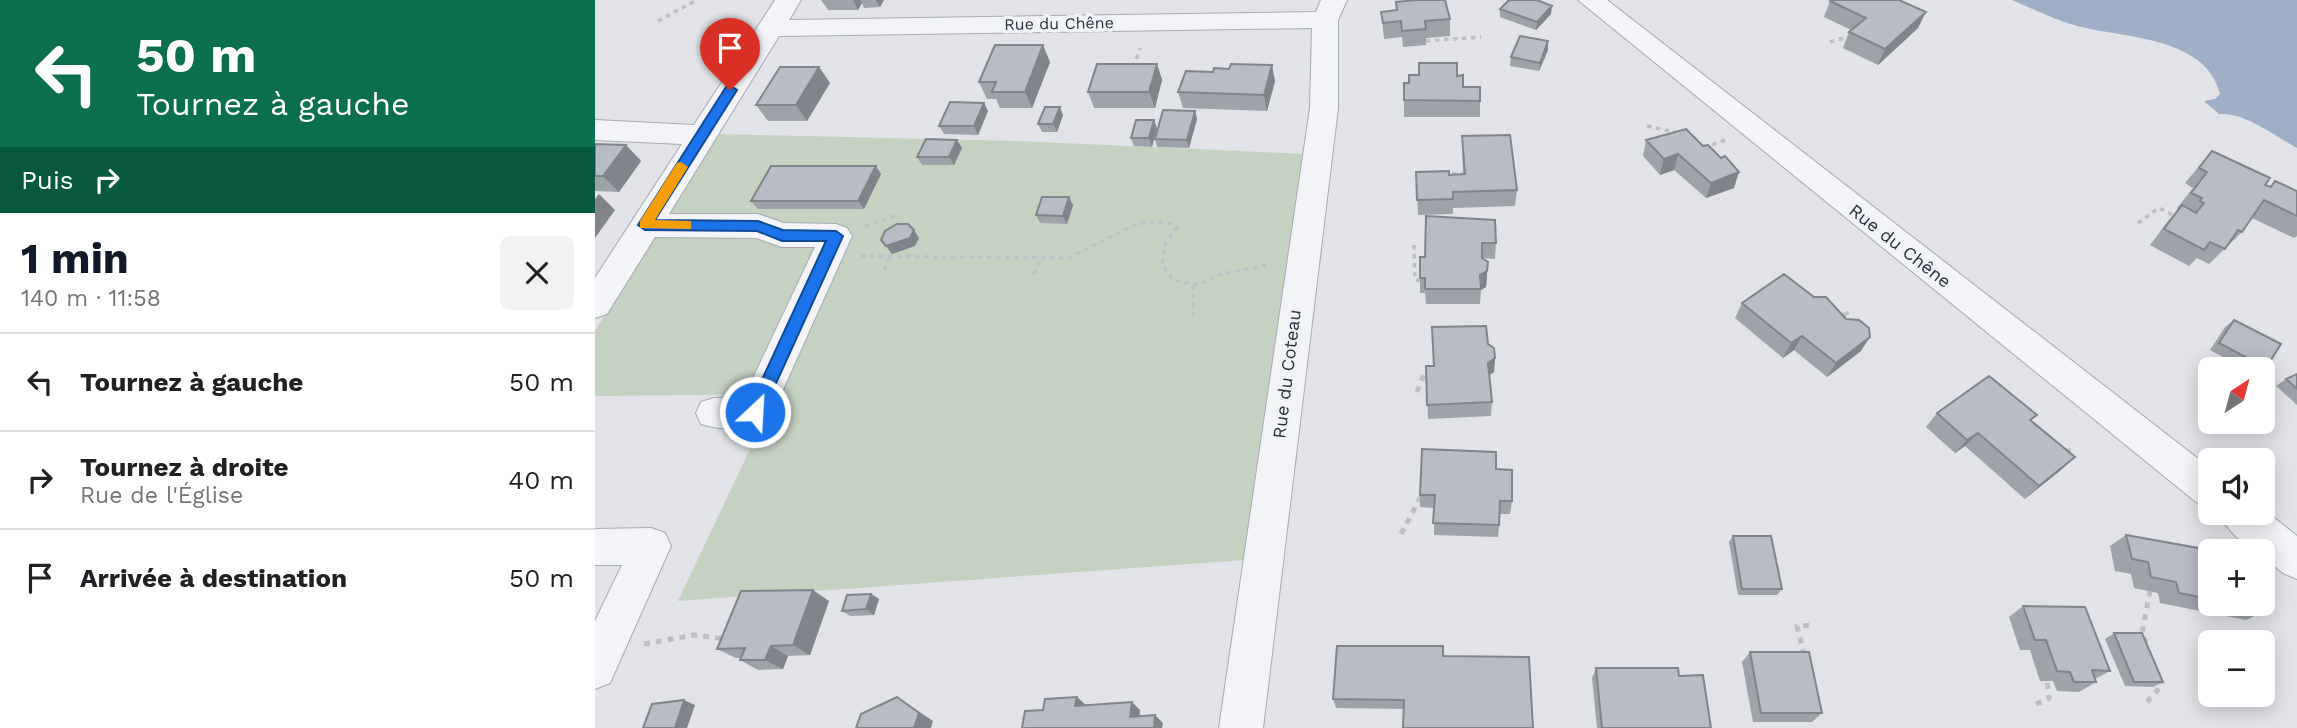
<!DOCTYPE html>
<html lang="fr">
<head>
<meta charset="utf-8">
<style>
	body { margin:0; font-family:"Work Sans",sans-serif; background:#f2f2f2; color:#202124; height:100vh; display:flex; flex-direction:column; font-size:26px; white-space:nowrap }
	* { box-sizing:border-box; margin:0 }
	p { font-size:23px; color:#757577 }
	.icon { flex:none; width:38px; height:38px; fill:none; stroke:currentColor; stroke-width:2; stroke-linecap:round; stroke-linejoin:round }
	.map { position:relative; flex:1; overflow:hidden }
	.drawer { display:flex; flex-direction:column; background:#fff; width:595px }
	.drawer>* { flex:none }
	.hud { background:#0b6e4f; color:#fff; overflow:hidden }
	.needle { width:46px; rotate:36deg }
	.controls { position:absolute; left:1603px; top:357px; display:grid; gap:14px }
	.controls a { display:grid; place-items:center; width:77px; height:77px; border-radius:10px; background:#fff; box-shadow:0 4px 18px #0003; font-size:35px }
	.pin { position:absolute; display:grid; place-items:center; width:60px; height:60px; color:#fff; margin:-72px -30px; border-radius:50% 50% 50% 0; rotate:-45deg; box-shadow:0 0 7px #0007 }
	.pin .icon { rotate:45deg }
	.me { position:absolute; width:77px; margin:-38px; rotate:25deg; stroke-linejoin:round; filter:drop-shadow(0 0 5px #0008) }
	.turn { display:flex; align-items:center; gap:24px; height:147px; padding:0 21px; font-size:32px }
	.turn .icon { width:91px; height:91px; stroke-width:2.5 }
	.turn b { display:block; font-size:49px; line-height:60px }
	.then { display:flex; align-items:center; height:66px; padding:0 21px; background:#0003; gap:14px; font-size:26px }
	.round { display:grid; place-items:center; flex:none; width:74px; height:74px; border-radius:10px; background:#f2f2f2 }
	.headline { display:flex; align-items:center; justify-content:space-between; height:119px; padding:0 21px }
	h1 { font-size:42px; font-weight:700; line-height:52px; color:#111827 }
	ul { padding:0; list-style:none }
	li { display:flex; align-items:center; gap:21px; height:98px; padding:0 21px; border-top:2px solid #e0e0e0 }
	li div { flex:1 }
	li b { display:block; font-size:26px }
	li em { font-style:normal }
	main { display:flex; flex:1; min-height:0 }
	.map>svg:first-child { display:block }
	.green { fill:#c5d2c2 }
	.water { fill:#9eafc6 }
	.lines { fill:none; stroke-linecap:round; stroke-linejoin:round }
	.minor-casing { stroke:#a6aab2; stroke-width:2 }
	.path-far1 { stroke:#bfc1c7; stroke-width:3.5; stroke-dasharray:4.5 4.5; stroke-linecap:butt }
	.path { stroke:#bfc1c7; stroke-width:5; stroke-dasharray:6 6; stroke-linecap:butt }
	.minor { fill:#f3f4f7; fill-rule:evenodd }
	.wall { fill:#9ea2a9 }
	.shaded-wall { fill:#81848a }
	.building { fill:#b8bcc5; stroke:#81848a; stroke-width:2 }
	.route { fill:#1a73e8; stroke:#114b97; stroke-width:2 }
	.slow { fill:#f59e0b }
	.labels { text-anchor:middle; stroke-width:7; stroke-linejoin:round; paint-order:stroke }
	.far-street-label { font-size:16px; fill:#2a303f; stroke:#f0f2f6 }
	.street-label { font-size:18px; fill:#2a303f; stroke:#f0f2f6 }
</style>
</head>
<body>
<main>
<section class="drawer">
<div class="hud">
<div class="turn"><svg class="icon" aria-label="left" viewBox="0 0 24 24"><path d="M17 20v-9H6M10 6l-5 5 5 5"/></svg><div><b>50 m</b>Tournez à gauche</div></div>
<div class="then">Puis<svg class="icon" aria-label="right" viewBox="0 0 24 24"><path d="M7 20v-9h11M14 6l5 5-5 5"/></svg></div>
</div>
<div class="headline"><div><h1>1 min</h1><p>140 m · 11:58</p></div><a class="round"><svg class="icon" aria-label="close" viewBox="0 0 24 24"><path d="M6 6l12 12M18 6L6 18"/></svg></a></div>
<ul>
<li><svg class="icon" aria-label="left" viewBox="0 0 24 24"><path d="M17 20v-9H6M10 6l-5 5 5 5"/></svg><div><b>Tournez à gauche</b></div><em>50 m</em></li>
<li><svg class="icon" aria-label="right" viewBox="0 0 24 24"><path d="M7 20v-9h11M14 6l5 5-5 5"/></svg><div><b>Tournez à droite</b><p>Rue de l'Église</p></div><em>40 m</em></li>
<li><svg class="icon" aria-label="arrive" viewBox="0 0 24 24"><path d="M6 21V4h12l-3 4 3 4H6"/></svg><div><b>Arrivée à destination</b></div><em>50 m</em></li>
</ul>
</section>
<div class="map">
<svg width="1702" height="728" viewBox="0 0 1702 728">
	<rect width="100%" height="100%" fill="#e1e3e8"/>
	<path class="green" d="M119,134L423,141L711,154L650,560L83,601L181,394L0,396V331Z"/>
	<path class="water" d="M1417,0H1702V148C1680,136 1650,112 1624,114L1609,101L1620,99L1625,94C1611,36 1528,38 1482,26C1460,20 1438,9 1417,0Z"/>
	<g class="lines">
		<defs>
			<path id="minor" d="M180,0H206L194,20L721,12L726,0H752L743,20V108L668,728H624L715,108L717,28L184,36L74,214H163L189,223L241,224L252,228L257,236L173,423C152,430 127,431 106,424L101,413L106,402L119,398L149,397L220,247H187L161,238L60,237L12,314L0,318V278L87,144L0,140V120L99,125Z
				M983,0H1012L1615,468V507L1601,502Z
				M1668,509L1702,536V579L1688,573L1668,557V551C1651,551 1630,527 1624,513H1668Z
				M56,528L70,533L76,546L15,683L0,689V621L27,565H0V529Z"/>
		</defs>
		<use href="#minor" class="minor-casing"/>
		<path class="path-far1" d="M63,21L102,0
			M831,41L886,37
			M1235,42L1256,36
			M538,67L545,48
			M1052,126L1084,133
			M1109,148L1130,140
			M848,173L868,174
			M1543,223L1564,208L1582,217
			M270,226L302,215
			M582,227L571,242L567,264L578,280L604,285L623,275L677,264
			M819,245L820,280H825
			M266,256L473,258L544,223L572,222L585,230
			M289,270L296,256
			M439,274L446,258
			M598,285V315
			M1250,315L1255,311"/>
		<path class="path" d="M1246,318L1252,313
			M822,392L829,374L835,371
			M1470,451H1480
			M806,534L826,496
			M1599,555L1615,552
			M1551,643L1547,633L1555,591
			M49,644L99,635L130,639
			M1209,655L1202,626L1220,625
			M1552,702L1567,685L1564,677
			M1441,704L1454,699L1452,680"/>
		<use href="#minor" class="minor"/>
	</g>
	<path class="wall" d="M226,0H289L285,7L269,8L267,3L263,10H233Z
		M1235,1L1323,28L1283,65L1248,48L1254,32L1256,30L1229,17Z
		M801,2L855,19V36L831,38V45L808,47L807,37L789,39L786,12L801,11Z
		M905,9L956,14L941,30L905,17Z
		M953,50L944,71L915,66L916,57Z
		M455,62L437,108H405L401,99H392L384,82Z
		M562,64L567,80L560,108H499L493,92Z
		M224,67L235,83L212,121H173L161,105Z
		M862,76L868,87L885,101V117H809V100L814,83Z
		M680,81L672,111L588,108L583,92Z
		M389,103L393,111L383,135L349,134L344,126Z
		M600,111L602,119L594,148L562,147L560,139Z
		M468,115L462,132H447L443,124Z
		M562,128L557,147L539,146L536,138Z
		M867,136L922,190L920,206L858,208V214L823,215L821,172L854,175L868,174Z
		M362,140L367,148L359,165H327L322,157Z
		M1051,140L1108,146L1126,158L1139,188L1111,198L1079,170L1065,175L1048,156Z
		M0,144L31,145L46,161L24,192L0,191Z
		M1617,151L1674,187L1680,181L1702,191V236L1699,238L1657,218L1647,232L1614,264L1602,258L1594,266L1555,245L1573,221L1583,209L1582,208L1598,188L1590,183Z
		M286,174L269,209H163L156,201Z
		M478,205L472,224L445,223L441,215Z
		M831,216L901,243L900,259L887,258L892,278L891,287L886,290L885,304H831L830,293H825V278L830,257Z
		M1147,303L1266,351L1232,377L1199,350L1188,358L1140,318Z
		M1639,320L1671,368L1668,371V369H1650L1615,350L1630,327Z
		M893,344L900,358L899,372L894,375L897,402L896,416L833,419L831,366H839Z
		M1702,374V405L1681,386L1691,379Z
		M1342,413L1436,421L1480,457L1430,499L1370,446L1360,453L1331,427Z
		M901,469L917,501L915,514H905L903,537L839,535V508L825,507V495Z
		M1531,535L1605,554L1611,556L1615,553V604H1668L1672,610L1651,620L1565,603L1563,593L1539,588L1536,574L1520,571L1515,546Z
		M1138,536L1187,589L1182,595H1143L1134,542Z
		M276,594L284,599L279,615L255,616L247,611Z
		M234,601L215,655L193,656L188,669L163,670L145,660L146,658H141L122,649Z
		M1428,606L1515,671L1500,679L1501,682L1484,692L1462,691L1458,681H1445L1435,650H1425L1414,617Z
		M1519,633L1568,682L1558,687L1530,686L1510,639Z
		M1155,652L1227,713L1217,722H1158L1147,662Z
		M848,656L809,709L741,708L738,699Z
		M1001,668L1084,676L1116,728H1002L997,678Z"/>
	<path class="shaded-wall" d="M258,0H265L267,3L263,10Z
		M281,0H289L285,7Z
		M957,6L956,14L941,30L942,22Z
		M1331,12L1323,28L1283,65L1290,49Z
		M953,41V50L944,71L945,63Z
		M448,45L455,62L437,108L430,92Z
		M562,64L567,80L560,108L554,92Z
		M677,65L680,81L672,111L669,95Z
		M224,67L235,83L212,121L201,105Z
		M389,103L393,111L383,135L379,126Z
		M465,107L468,115L462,132L458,124Z
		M600,111L602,119L594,148L592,140Z
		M559,120L562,128L557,147L554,138Z
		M362,140L367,148L359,165L354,157Z
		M31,145L46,161L24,192L8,176Z
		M1083,154L1079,170L1065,175L1069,159Z
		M281,166L286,174L269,209L263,201Z
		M1144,172L1139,188L1111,198L1116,183Z
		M4,194L20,210L0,238V199Z
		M474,197L478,205L472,224L468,216Z
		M319,230L324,238L320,246L297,254L291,246Z
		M893,262L891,287L886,290L885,275Z
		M1207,336L1199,350L1188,358L1196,343Z
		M1275,337L1266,351L1232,377L1241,363Z
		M900,358L899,372L892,377L893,363Z
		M1383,433L1370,446L1360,453L1372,440Z
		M1480,457L1466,470L1430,499L1444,486Z
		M218,590L234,601L215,655L198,645Z
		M276,594L284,599L279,615L271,609Z
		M176,646L193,656L188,669L170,660Z
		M302,697L338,721L336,728H319Z
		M482,697L492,706H480Z
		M89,700L100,705L92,728H80Z
		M537,702L545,710L544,725L535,717Z
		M560,715L568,723L567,728H559Z"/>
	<path class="building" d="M821,0H850L855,19L830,21L831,29L807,31L806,21L788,23L786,12L802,10L801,2Z
		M914,0H942L957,6L942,22L905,9Z
		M1236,0H1304L1331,12L1290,49L1254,32L1271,18L1235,1Z
		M925,36L953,41L945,63L916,57Z
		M400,45H448L430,92H397L401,82H384Z
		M824,63H862V76L868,75V87H885V101L809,100V83H814V75H824Z
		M502,64H562L554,92H493Z
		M636,64L677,65L669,95L583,92L591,71L618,72L619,68L634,69Z
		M185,67H224L201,105H161Z
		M355,102L389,103L379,126H344Z
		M450,107H465L458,124H443Z
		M568,110L600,111L592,140L560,139Z
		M541,120H559L554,138H536Z
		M1091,129L1108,146L1113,145L1126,158L1130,156L1144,172L1116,183L1083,154L1069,159L1051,140Z
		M915,135L922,190L858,192V199L822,200L821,172L854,171V175L870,174L867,136Z
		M331,139L362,140L354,157H322Z
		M0,144L31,145L8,176H0Z
		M1617,151L1675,178L1670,185L1676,187L1680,181L1702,191V216L1669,200L1647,232L1643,230L1630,249L1615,242L1609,250L1569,229L1587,205L1601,213L1609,203L1605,201L1607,198L1596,193L1612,172L1604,168Z
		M176,166H281L263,201H156Z
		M447,197H474L468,216L441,215Z
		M831,216L900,220L901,243H887V258L893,262L892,271L885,275L886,289H830V278H825V257H830Z
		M302,224H313L319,230L315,238L291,246L286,240L290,231Z
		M1189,274L1219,297H1231L1251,319L1264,320L1274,328L1275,337L1241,363L1207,336L1196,343L1147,303Z
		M1639,320L1686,344L1671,368L1624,343Z
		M891,326L893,344L899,348L900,358L893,363L897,402L832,405L831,366H839L837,327Z
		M1702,374V389L1691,379Z
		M1394,376L1442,415L1435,420L1480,457L1444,486L1383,433L1372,440L1342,413Z
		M827,449L901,452V469L917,470V501H905L904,525L838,523L840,495H825Z
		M1531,535L1603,548L1605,554L1615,556V599L1584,593L1581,582L1556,577L1553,562L1537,559Z
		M1138,536H1176L1187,589H1147Z
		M218,590L198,645L176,646L170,660H145L150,648L122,649L146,591Z
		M276,594L271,609L247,611L252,595Z
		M1668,594L1672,610L1641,604H1668Z
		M1428,606L1490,607L1515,671L1497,670L1501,682H1479L1475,672L1462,671L1451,640H1440Z
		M1519,633H1547L1568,682H1539Z
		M742,646H848V656L934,657L938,728H808L809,700L738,699Z
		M1155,652H1214L1227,713H1166Z
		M1001,668H1083L1084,676L1108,675L1116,728H1007Z
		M302,697L324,713L319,728H261L266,714Z
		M482,697L480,706L537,702L535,717L560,715L559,728H427L430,711L448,710L450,699Z
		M89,700L80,728H48L57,704Z"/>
	<path class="route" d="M135,85L142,90L60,220L163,221L188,230L241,231L248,236L168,412L160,419L152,412L231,241H187L162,231L50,230L43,225L131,87Z"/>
	<path class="slow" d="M86,162L93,167L60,220L96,221V229L45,228V221L82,163Z"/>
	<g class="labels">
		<g class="far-street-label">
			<text transform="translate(464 23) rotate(-1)" y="6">Rue du Chêne</text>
		</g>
		<g class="street-label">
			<text transform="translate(1305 246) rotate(38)" y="6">Rue du Chêne</text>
			<text transform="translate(692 374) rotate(-83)" y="6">Rue du Coteau</text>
		</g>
	</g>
</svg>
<div class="controls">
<a><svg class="needle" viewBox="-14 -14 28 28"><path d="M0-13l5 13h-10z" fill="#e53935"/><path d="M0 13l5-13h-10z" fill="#757577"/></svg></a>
<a><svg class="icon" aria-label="sound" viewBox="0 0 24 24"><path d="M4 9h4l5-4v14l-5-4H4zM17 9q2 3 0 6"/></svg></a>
<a>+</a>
<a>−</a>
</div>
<div class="pin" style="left:135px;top:90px;background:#d93025"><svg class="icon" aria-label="arrive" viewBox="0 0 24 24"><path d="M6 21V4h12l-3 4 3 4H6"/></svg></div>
<svg class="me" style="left:160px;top:412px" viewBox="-20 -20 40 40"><circle r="17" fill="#1a73e8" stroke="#fff" stroke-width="3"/><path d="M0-11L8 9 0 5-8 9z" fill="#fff"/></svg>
</div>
</main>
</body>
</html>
